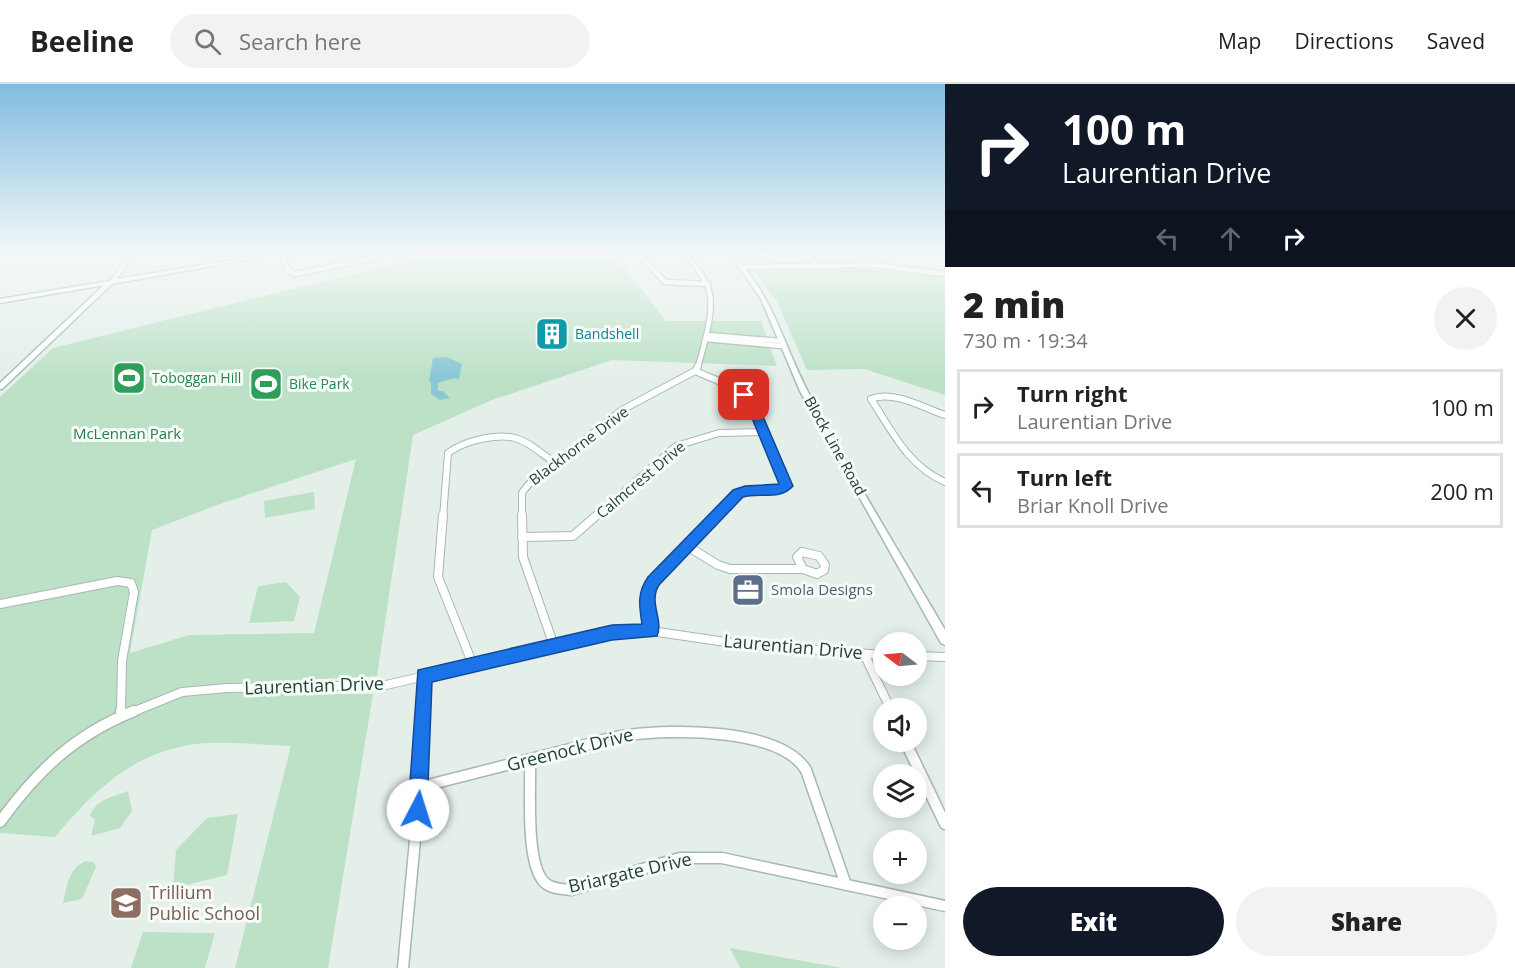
<!DOCTYPE html>
<html lang="en">
<head>
<meta charset="utf-8">
<style>
	body { margin:0; font-family:"Open Sans",sans-serif; background:#f2f2f2; color:#222; height:100vh; display:flex; flex-direction:column; font-size:22px; white-space:nowrap }
	* { box-sizing:border-box; margin:0 }
	p { font-size:20px; color:#767676 }
	.icon { flex:none; width:33px; height:33px; fill:none; stroke:currentColor; stroke-width:2; stroke-linecap:round; stroke-linejoin:round }
	.map { position:relative; flex:1; overflow:hidden }
	.side { display:flex; flex-direction:column; background:#fff; width:570px }
	.side>* { flex:none }
	.top-card { background:#111827; color:#fff; overflow:hidden }
	.needle { width:39px; rotate:286deg }
	.buttons { position:absolute; left:873px; top:548px; display:grid; gap:12px }
	.buttons a { display:grid; place-items:center; width:54px; height:54px; border-radius:50%; background:#fff; box-shadow:0 3px 15px #0003; font-size:30px }
	.pin { position:absolute; display:grid; place-items:center; width:51px; height:51px; color:#fff; margin:-26px; border-radius:12px; box-shadow:0 3px 9px #0006 }
	.me { position:absolute; width:66px; margin:-33px; rotate:5deg; stroke-linejoin:round; filter:drop-shadow(0 0 4px #0008) }
	.turn { display:flex; align-items:center; gap:21px; height:126px; padding:0 18px; font-size:27px }
	.turn .icon { width:78px; height:78px; stroke-width:2.5 }
	.turn b { display:block; font-size:42px; line-height:51px }
	.lanes { display:flex; align-items:center; height:57px; padding:0 18px; background:#0003; justify-content:center; gap:30px; direction:ltr }
	.lanes .off { opacity:.35 }
	.round { display:grid; place-items:center; flex:none; width:63px; height:63px; border-radius:32px; background:#f2f2f2 }
	.headline { display:flex; align-items:center; justify-content:space-between; height:102px; padding:0 18px }
	h1 { font-size:36px; font-weight:800; line-height:45px }
	.primary-button { display:flex; gap:12px; margin-top:auto; padding:12px 18px }
	.primary-button a { flex:1; height:69px; border-radius:36px; background:#111827; color:#fff; font-size:24px; font-weight:800; line-height:69px; text-align:center }
	.primary-button a+a { background:#f2f2f2; color:#222 }
	ul { padding:0; list-style:none }
	li { display:flex; align-items:center; gap:18px; height:75px; margin:0 12px 9px; padding:0 6px; border:3px solid #e0e0e0; border-radius:0px }
	li div { flex:1 }
	li b { display:block; font-size:22px }
	li em { font-style:normal }
	header { display:flex; align-items:center; gap:36px; box-sizing:border-box; height:84px; padding:0 30px; background:#fff; border-bottom:2px solid #e0e0e0 }
	header strong { font-size:28px }
	nav { display:flex; gap:33px; margin-inline-start:auto; font-size:21px }
	.search { width:420px; height:54px; background:#f2f2f2; display:flex; align-items:center; gap:15px; box-sizing:border-box; padding:0 21px; border-radius:33px; color:#767676; font-size:22px }
	main { display:flex; flex:1; min-height:0 }
	.map>svg:first-child { display:block }
	.green { fill:#bce1c7; fill-rule:evenodd }
	.water { fill:#8ac8d6 }
	.lines { fill:none; stroke-linecap:round; stroke-linejoin:round }
	.street-far3-casing { stroke:#a6b8b2; stroke-width:7 }
	.street-far2-casing { stroke:#a6b8b2; stroke-width:8 }
	.street-far1-casing { stroke:#a6b8b2; stroke-width:10 }
	.street-casing { stroke:#a6b8b2; stroke-width:13 }
	.secondary-casing { stroke:#a2bbb3; stroke-width:3 }
	.street-far3 { stroke:#fff; stroke-width:4.5 }
	.street-far2 { stroke:#fff; stroke-width:6 }
	.street-far1 { stroke:#fff; stroke-width:8 }
	.street { stroke:#fff; stroke-width:10 }
	.secondary { fill:#fff; fill-rule:evenodd }
	.route { fill:#1a73e8; stroke:#114b97; stroke-width:1.5 }
	.labels { text-anchor:middle; stroke-width:6; stroke-linejoin:round; paint-order:stroke }
	.far-culture-label { font-size:14px; fill:#0d838f; stroke:#f6fbf8; text-anchor:start }
	.far-leisure-label { font-size:14px; fill:#27864d; stroke:#f6fbf8; text-anchor:start }
	.park-label { font-size:15px; fill:#2a7b4c; stroke:#f6fbf8 }
	.street-label { font-size:15px; fill:#22423a; stroke:#f6fbf8 }
	.service-label { font-size:15px; fill:#4e5e75; stroke:#f6fbf8; text-anchor:start }
	.near-street-label { font-size:18px; fill:#22423a; stroke:#f6fbf8 }
	.near-education-label { font-size:18px; fill:#785e54; stroke:#f6fbf8; text-anchor:start }
</style>
</head>
<body>
<header>
<strong>Beeline</strong>
<div class="search"><svg class="icon" aria-label="search" viewBox="0 0 24 24"><circle cx="10" cy="10" r="6"/><path d="M15 15l6 6"/></svg>Search here</div>
<nav><a>Map</a><a>Directions</a><a>Saved</a></nav>
</header>
<main>
<div class="map">
<svg width="945" height="884" viewBox="0 0 945 884">
	<rect width="100%" height="100%" fill="#e4efea"/>
	<path class="green" d="M406,169H613L666,237H761L777,282L612,276L492,316L413,351L377,592L304,596L301,610H373L328,884H235L291,662C263,661 215,656 189,661C130,671 92,709 55,753L0,749V313L53,264L403,178ZM356,375L314,549L189,551L130,569L152,446L217,421Z
		M867,185L945,193V311L864,285L807,286L777,218L754,187Z
		M314,408L315,425L265,434L264,417Z
		M286,498L300,513L294,537L249,539L258,502Z
		M128,707L132,727L120,744L91,752L95,735L90,732C96,715 113,713 128,707Z
		M238,730L227,791L173,804L176,766L207,734Z
		M86,777L94,778L96,783L82,815L63,819C67,803 68,784 86,777Z
		M143,848L215,849L205,884H131Z
		M730,864L842,884H740Z"/>
	<path class="water" d="M447,273L462,280L459,295L454,294L438,299V307H443L450,314L440,316L431,310V299L429,297L433,274Z"/>
	<g class="lines">
		<defs>
			<path id="street-far3" d="M280,169L289,187L296,190L378,173L383,169
				M638,169L665,198L708,200
				M684,169C713,200 716,215 705,256C703,265 701,275 697,284
				M804,169L817,182
				M849,169L863,181
				M742,183L874,181L945,190
				M707,251L780,257
				M705,255L782,262"/>
			<path id="street-far2" d="M695,287L733,303L749,316L786,402L775,406L738,409L715,433
				M945,331C924,324 893,306 871,315C892,347 908,382 945,398
				M443,433L448,369C464,357 496,349 515,354C530,358 543,371 555,379
				M522,433V409L528,401L622,326L695,287L698,282
				M595,433L676,362L719,349L764,348"/>
			<path id="street-far1" d="M443,431L438,493L473,581
				M522,431L523,473L554,562
				M522,453L573,452L597,431
				M687,462L718,481L730,485H803
				M802,468L819,472L825,481L824,486L817,490L803,485L797,473Z
				M0,520L117,497L131,499L134,508L122,577L121,629
				M651,547L647,521L651,503L717,431
				M864,570L890,624
				M916,572L945,573
				M130,629L182,608L227,604L386,601L622,547H651L746,561L884,571
				M423,629L424,592"/>
			<path id="street" d="M121,632V627
				M905,657L945,740
				M530,676C531,704 525,778 544,798C551,805 562,805 571,806L680,774H722L945,822
				M420,703C467,691 515,679 562,667C584,662 607,653 629,651C673,645 780,644 806,686L846,801
				M0,738C37,687 74,651 134,627
				M403,884L420,703L423,627"/>
			<path id="secondary" d="M129,169H134L117,195L274,169H285L112,200L2,305H0V299L104,201L0,219V215L109,197L114,192Z
				M726,169H731C773,210 782,258 808,308C850,389 899,467 945,546V561L941,559L800,307L761,215L740,184Z"/>
		</defs>
		<use href="#street-far3" class="street-far3-casing"/>
		<use href="#street-far2" class="street-far2-casing"/>
		<use href="#street-far1" class="street-far1-casing"/>
		<use href="#street" class="street-casing"/>
		<use href="#secondary" class="secondary-casing"/>
		<use href="#street-far3" class="street-far3"/>
		<use href="#street-far2" class="street-far2"/>
		<use href="#street-far1" class="street-far1"/>
		<use href="#street" class="street"/>
		<use href="#secondary" class="secondary"/>
	</g>
	<linearGradient id="sky" x2="0" y2="1"><stop stop-color="#82bce1"/><stop offset="0.58" stop-color="#f3f8f6"/><stop offset="1" stop-color="#f3f8f6" stop-opacity="0"/></linearGradient>
	<rect width="945" height="293" fill="url(#sky)"/>
	<path class="route" d="M741,309H748L758,321L793,402C780,417 759,408 743,413L659,501C648,518 664,536 657,552L612,556L432,598L427,726L425,733L418,736L411,733L408,726L418,586L612,541L642,540C639,521 637,509 648,493L733,406L745,402L779,400L747,322L739,311Z"/>
	<defs>
		<symbol id="building-square" viewBox="-11 -11 22 22"><rect x="-9" y="-9" width="18" height="18" rx="4" fill="#0f9aa8" stroke="#f6fbf8"/><path d="M-4-6H4V6H1V3H-1V6H-4ZM-2.5-4.3h1.7v1.8h-1.7ZM.8-4.3h1.7v1.8H.8ZM-2.5-1h1.7V.8h-1.7ZM.8-1h1.7V.8H.8Z" fill="#fff"/></symbol>
		<symbol id="stadium-square" viewBox="-11 -11 22 22"><rect x="-9" y="-9" width="18" height="18" rx="4" fill="#2e9e5b" stroke="#f6fbf8"/><path d="M0-5a6.5 5 0 1 0 0 10a6.5 5 0 1 0 0-10ZM-3.5-1.8h7v3.6h-7Z" fill="#fff"/></symbol>
		<symbol id="office-square" viewBox="-11 -11 22 22"><rect x="-9" y="-9" width="18" height="18" rx="4" fill="#5c6f8a" stroke="#f6fbf8"/><path d="M-6-3h4V-5.5h4V-3h4V5H-6ZM-1-4.5V-3h2v-1.5ZM-6 0V1H6V0Z" fill="#fff"/></symbol>
		<symbol id="school-square" viewBox="-11 -11 22 22"><rect x="-9" y="-9" width="18" height="18" rx="4" fill="#8d6e63" stroke="#f6fbf8"/><path d="M0-5L7-2L0 1L-7-2ZM-4 1L0 2.5L4 1V4Q0 6-4 4Z" fill="#fff"/></symbol>
	</defs>
	<g fill-rule="evenodd">
		<use href="#building-square" x="533" y="231" width="38" height="38"/>
		<use href="#stadium-square" x="110" y="275" width="38" height="38"/>
		<use href="#stadium-square" x="247" y="281" width="38" height="38"/>
		<use href="#office-square" x="729" y="487" width="38" height="38"/>
		<use href="#school-square" x="107" y="800" width="38" height="38"/>
	</g>
	<g class="labels">
		<g class="far-culture-label">
			<text x="575" y="255">Bandshell</text>
		</g>
		<g class="far-leisure-label">
			<text x="152" y="299">Toboggan Hill</text>
			<text x="289" y="305">Bike Park</text>
		</g>
		<g class="park-label">
			<text x="127" y="355">McLennan Park</text>
		</g>
		<g class="street-label">
			<text transform="translate(579 362) rotate(-37)" y="5">Blackhorne Drive</text>
			<text transform="translate(835 362) rotate(61)" y="5">Block Line Road</text>
			<text transform="translate(641 396) rotate(-40)" y="5">Calmcrest Drive</text>
		</g>
		<g class="service-label">
			<text x="771" y="511">Smola Designs</text>
		</g>
		<g class="near-street-label">
			<text transform="translate(793 563) rotate(5)" y="6">Laurentian Drive</text>
			<text transform="translate(314 602) rotate(-2)" y="6">Laurentian Drive</text>
			<text transform="translate(570 666) rotate(-14)" y="6">Greenock Drive</text>
			<text transform="translate(630 789) rotate(-13)" y="6">Briargate Drive</text>
		</g>
		<g class="near-education-label">
			<text x="149" y="815">Trillium<tspan x="149" dy="21">Public School</tspan></text>
		</g>
	</g>
</svg>
<div class="buttons">
<a><svg class="needle" viewBox="-14 -14 28 28"><path d="M0-13l5 13h-10z" fill="#e53935"/><path d="M0 13l5-13h-10z" fill="#767676"/></svg></a>
<a><svg class="icon" aria-label="sound" viewBox="0 0 24 24"><path d="M4 9h4l5-4v14l-5-4H4zM17 9q2 3 0 6"/></svg></a>
<a><svg class="icon" aria-label="layers" viewBox="0 0 24 24"><path d="M12 4l9 5-9 5-9-5zM3 14l9 5 9-5"/></svg></a>
<a>+</a>
<a>−</a>
</div>
<div class="pin" style="left:744px;top:311px;background:#d93025"><svg class="icon" aria-label="arrive" viewBox="0 0 24 24"><path d="M6 21V4h12l-3 4 3 4H6"/></svg></div>
<svg class="me" style="left:418px;top:726px" viewBox="-20 -20 40 40"><circle r="19" fill="#fff"/><path d="M0-13L10 11 0 6-10 11z" fill="#1a73e8"/></svg>
</div>
<section class="side">
<div class="top-card">
<div class="turn"><svg class="icon" aria-label="right" viewBox="0 0 24 24"><path d="M7 20v-9h11M14 6l5 5-5 5"/></svg><div><b>100 m</b>Laurentian Drive</div></div>
<div class="lanes"><svg class="icon off" aria-label="left" viewBox="0 0 24 24"><path d="M17 20v-9H6M10 6l-5 5 5 5"/></svg><svg class="icon off" aria-label="ahead" viewBox="0 0 24 24"><path d="M12 20V5M6 11l6-6 6 6"/></svg><svg class="icon" aria-label="right" viewBox="0 0 24 24"><path d="M7 20v-9h11M14 6l5 5-5 5"/></svg></div>
</div>
<div class="headline"><div><h1>2 min</h1><p>730 m · 19:34</p></div><a class="round"><svg class="icon" aria-label="close" viewBox="0 0 24 24"><path d="M6 6l12 12M18 6L6 18"/></svg></a></div>
<ul>
<li><svg class="icon" aria-label="right" viewBox="0 0 24 24"><path d="M7 20v-9h11M14 6l5 5-5 5"/></svg><div><b>Turn right</b><p>Laurentian Drive</p></div><em>100 m</em></li>
<li><svg class="icon" aria-label="left" viewBox="0 0 24 24"><path d="M17 20v-9H6M10 6l-5 5 5 5"/></svg><div><b>Turn left</b><p>Briar Knoll Drive</p></div><em>200 m</em></li>
</ul>
<div class="primary-button"><a>Exit</a><a>Share</a></div>
</section>
</main>
</body>
</html>
